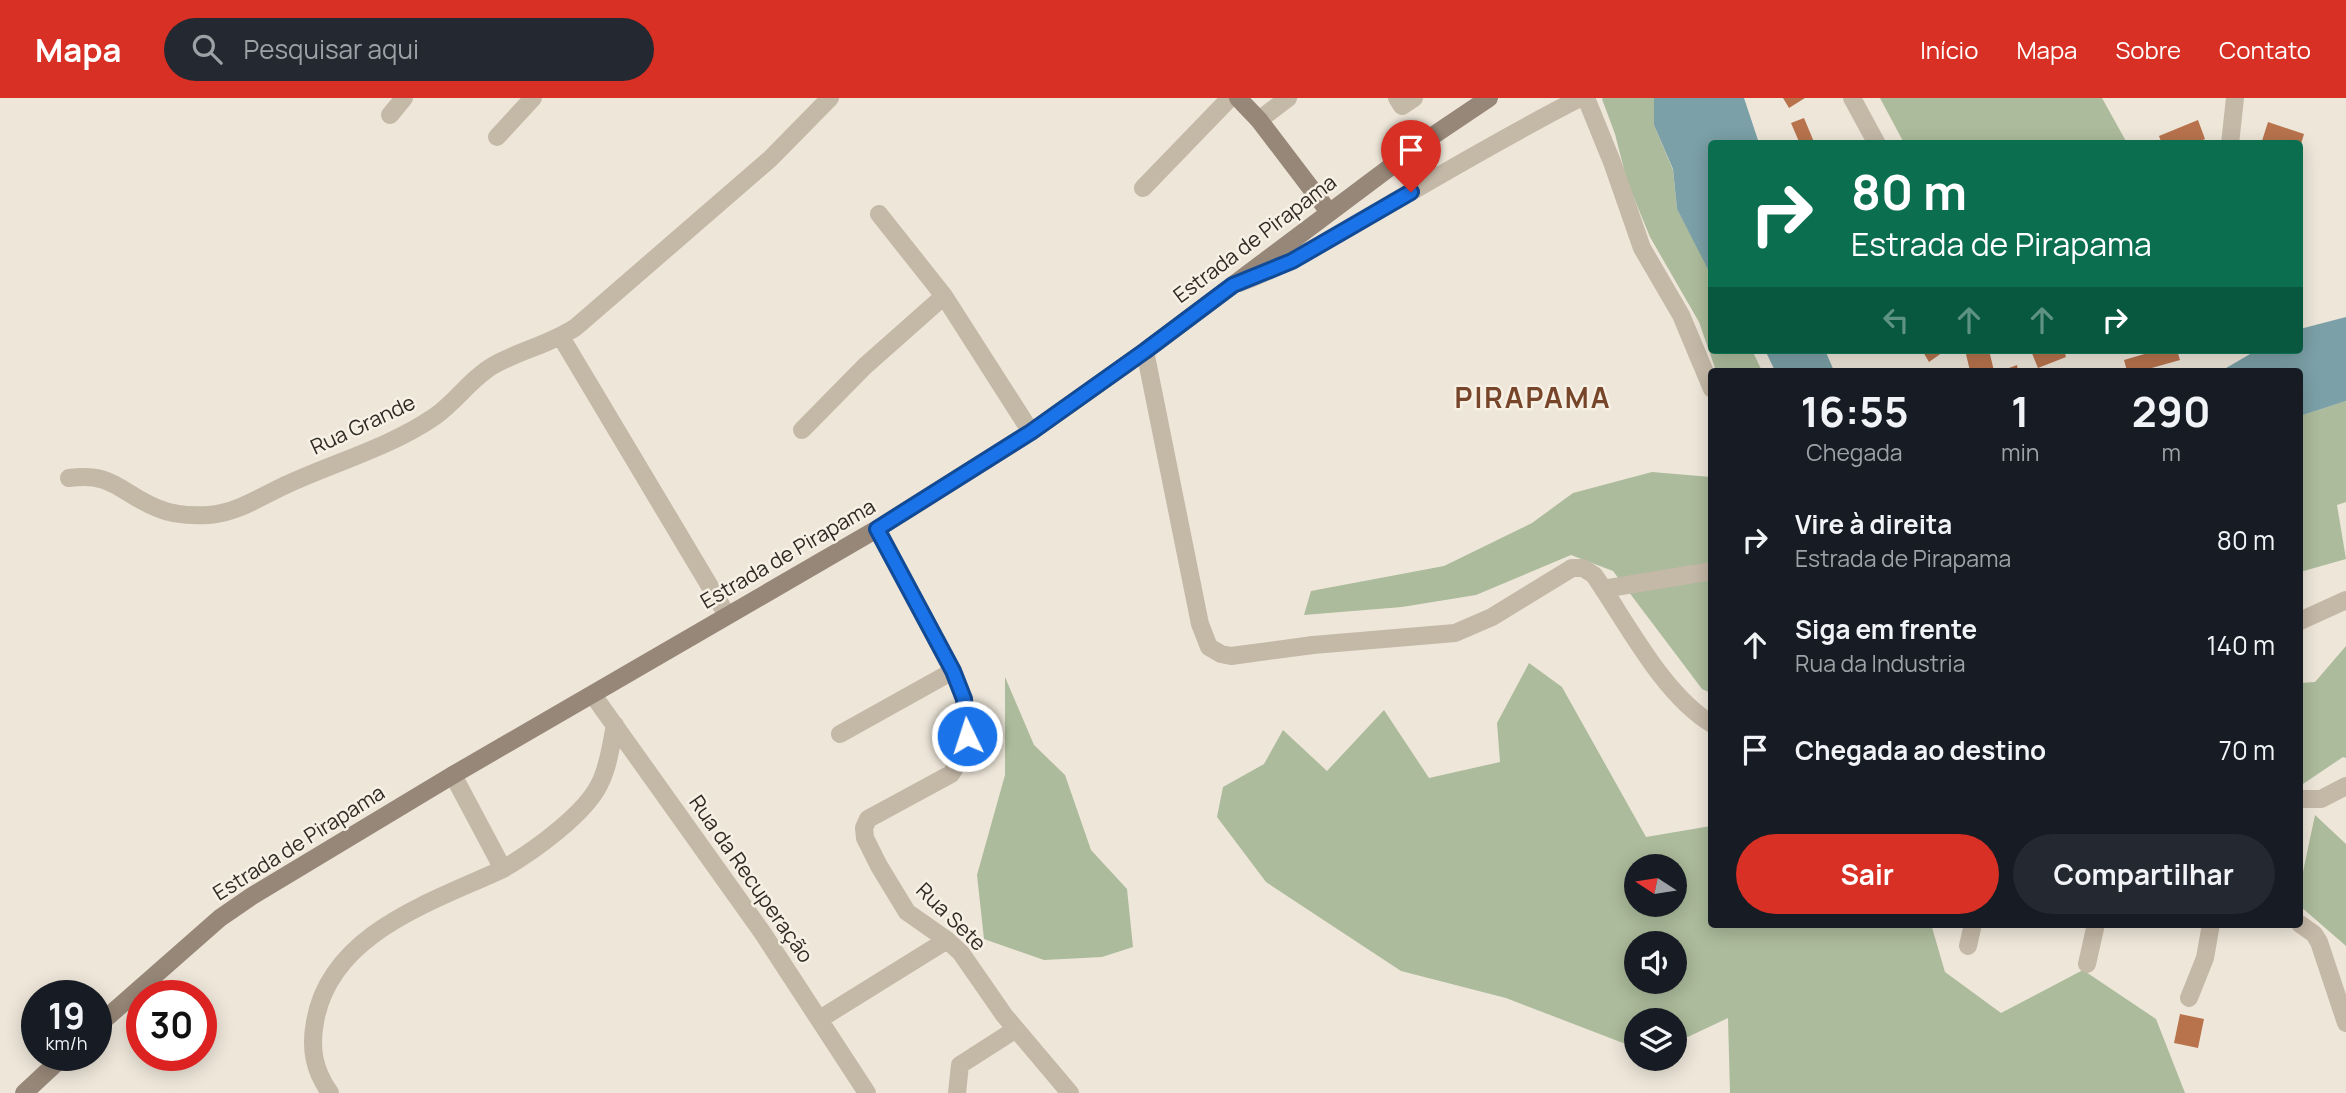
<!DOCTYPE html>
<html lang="pt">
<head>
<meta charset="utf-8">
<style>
	body { margin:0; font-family:Manrope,sans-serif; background:#242831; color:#f1f3f6; height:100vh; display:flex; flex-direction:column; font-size:26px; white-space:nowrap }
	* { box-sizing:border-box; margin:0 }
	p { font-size:23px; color:#9ea1a6 }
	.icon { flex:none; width:38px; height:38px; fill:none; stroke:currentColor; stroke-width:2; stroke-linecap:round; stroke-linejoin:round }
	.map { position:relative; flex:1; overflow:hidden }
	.sheet { position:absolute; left:1708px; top:270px; width:595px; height:560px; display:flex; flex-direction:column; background:#171b24; border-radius:7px; box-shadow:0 4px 18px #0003 }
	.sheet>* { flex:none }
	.banner { position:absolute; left:1708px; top:42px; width:595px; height:214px; border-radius:7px; box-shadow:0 4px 18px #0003; background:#0b6e4f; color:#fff; overflow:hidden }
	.needle { width:46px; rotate:282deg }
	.fabs { position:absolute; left:1624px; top:756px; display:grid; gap:14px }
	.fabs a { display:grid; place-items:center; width:63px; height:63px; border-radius:50%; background:#171b24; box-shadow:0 4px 18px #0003; font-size:35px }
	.speed { position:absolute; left:21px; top:882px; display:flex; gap:14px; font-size:35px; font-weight:700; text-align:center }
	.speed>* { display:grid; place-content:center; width:91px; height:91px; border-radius:50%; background:#171b24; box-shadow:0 4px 18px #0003; line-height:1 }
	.speed small { font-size:18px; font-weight:400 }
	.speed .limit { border:10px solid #d22; background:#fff; color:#111 }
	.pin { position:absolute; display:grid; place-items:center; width:60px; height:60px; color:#fff; margin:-72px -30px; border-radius:50% 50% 50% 0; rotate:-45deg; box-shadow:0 0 7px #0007 }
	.pin .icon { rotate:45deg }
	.me { position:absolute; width:77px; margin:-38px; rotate:356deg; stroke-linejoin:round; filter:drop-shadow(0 0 5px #0008) }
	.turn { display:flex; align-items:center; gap:24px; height:147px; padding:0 28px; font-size:32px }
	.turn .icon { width:91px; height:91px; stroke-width:2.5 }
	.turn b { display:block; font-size:49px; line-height:60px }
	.lanes { display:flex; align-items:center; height:66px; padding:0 28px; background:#0003; justify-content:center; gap:35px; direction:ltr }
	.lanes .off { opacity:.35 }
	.eta { display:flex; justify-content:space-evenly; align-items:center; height:119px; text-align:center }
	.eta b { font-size:42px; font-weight:700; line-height:49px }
	.action { display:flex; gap:14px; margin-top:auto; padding:14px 28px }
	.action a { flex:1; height:80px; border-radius:42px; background:#d93025; color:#fff; font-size:28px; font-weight:700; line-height:80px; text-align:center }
	.action a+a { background:#242831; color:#f1f3f6 }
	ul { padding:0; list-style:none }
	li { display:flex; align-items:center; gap:21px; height:105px; padding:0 28px }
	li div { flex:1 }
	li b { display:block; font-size:26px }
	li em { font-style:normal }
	header { display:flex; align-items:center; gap:42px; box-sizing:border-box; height:98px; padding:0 35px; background:#d93025; color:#fff }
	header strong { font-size:33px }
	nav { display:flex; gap:38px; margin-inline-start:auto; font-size:24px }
	.search { width:490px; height:63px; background:#242831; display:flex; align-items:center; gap:18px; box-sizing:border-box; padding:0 24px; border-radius:38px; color:#9ea1a6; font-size:26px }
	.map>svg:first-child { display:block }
	.green { fill:#acbb9b; fill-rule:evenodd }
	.water { fill:#7ba0a7 }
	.building { fill:#b8734d }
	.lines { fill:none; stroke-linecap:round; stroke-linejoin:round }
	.street { stroke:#c4b8a7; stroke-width:18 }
	.secondary { stroke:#978778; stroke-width:18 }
	.route-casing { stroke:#114b97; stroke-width:18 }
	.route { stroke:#1a73e8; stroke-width:12 }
	.labels { text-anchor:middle; stroke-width:5; stroke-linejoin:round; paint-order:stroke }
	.street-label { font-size:21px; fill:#312b26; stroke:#f6f0e5 }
	.district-label { font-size:28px; font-weight:bold; letter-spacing:2px; fill:#774529; stroke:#f6f0e5 }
</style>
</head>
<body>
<header>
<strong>Mapa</strong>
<div class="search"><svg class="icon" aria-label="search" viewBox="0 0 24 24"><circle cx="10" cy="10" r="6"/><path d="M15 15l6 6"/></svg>Pesquisar aqui</div>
<nav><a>Início</a><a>Mapa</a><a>Sobre</a><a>Contato</a></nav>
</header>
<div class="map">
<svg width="2346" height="995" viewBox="0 0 2346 995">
	<rect width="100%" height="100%" fill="#eee6d9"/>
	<path class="green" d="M1603,0H1654V27L1673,72L1677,111L1711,174L1712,252H1752L1762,273H1716L1699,224L1650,139L1627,83L1615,36L1602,1Z
		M1880,0H2102L2127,45H1904Z
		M2346,303V404L2337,407L2346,461L2300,474V318Z
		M1652,374L1711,379V595L1702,591L1613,473L1571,457L1476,497L1402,509L1304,517L1311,493L1444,468L1532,425L1573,395Z
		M2346,548V660L2343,659L2300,688V585L2315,584Z
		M1529,565L1562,589L1646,739L1711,728L1712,826H1931L1945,874L2001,915L2083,872L2156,921L2185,995H1730L1728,920L1675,945V922H1636V950L1506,900L1401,873L1266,784L1217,719L1223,689L1264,666L1283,632L1327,673L1384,612L1429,680L1500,664L1497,625ZM1636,768H1675V807H1636ZM1636,845H1675V884H1636Z
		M1005,579L1034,647L1065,677L1091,752L1127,791L1133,849L1102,859L1044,862L984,841L977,777L1005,677Z
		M2315,717L2346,746V848L2300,808V788Z"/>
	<path class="water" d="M1654,0H1744L1759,45L1712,46L1711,177L1677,111L1673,71L1654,27Z
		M2346,219V303L2300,318V273H2221L2257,252H2300V231Z
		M1765,252H1825L1834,273H1775Z"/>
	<path class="building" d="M1783,0H1805L1789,10Z
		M1804,20L1814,44L1810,46H1800L1791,25Z
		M2198,22L2205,41L2194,46H2162L2159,38Z
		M2268,24L2304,36L2301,46H2261Z
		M1922,252H1946L1929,264Z
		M1983,252H1989L1994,273H1970L1966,256Z
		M2035,252H2064L2066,259L2038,270L2031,253Z
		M2158,252H2177L2180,262L2141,273H2127L2124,262Z
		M2017,267L2018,273H2001Z
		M2180,916L2204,921L2198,950L2174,945Z"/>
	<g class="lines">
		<path class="street" d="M1397,0L1402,8L1414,0
			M1586,0L1612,64L1642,150L1681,217L1712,291
			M1852,0L1877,46
			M390,17L404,0
			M1259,22L1288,0
			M497,39L533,0
			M2230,46L2235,0
			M1143,90L1230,0
			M879,116L944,198L1031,334
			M1239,185C1293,165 1340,135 1390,106C1452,70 1515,33 1580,0
			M561,239L727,517
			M1145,253L1200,526L1209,549L1221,556L1231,558L1313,547L1455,535L1492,519L1572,470H1583L1594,477C1626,523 1663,597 1712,626
			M802,332L865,268L944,198
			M69,380C114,374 120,395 157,410C173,417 192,418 209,417C238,415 263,397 288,386C336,364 390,349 434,319C456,304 471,280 494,267C521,252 551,246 576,229L770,61L830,0
			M877,431L953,573L964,601L967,638L965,655L951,676L868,721L864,730L865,740L879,768L907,814L947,842L961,855L1004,917L1070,995
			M1603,491L1712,473
			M2300,523L2346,502
			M593,597L762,834L867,995
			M840,636L953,573
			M2300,701H2321L2346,688
			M503,771C532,754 586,716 600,685C609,667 611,646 615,627
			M2300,826L2314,836L2319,844L2346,925
			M1968,848L1973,826
			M2087,866L2096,826
			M2189,900L2205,860L2211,826
			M820,921L947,842
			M330,995C314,972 310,951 315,924C330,835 432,804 503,771L453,677
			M957,995L960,967L1016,931"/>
		<path class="secondary" d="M1238,0L1259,22L1329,114
			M96,929L220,820L252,798L453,677L877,431L1031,334L1145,253L1425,43L1489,0
			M24,995L65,957"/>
	</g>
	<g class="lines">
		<defs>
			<path id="route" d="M967,638L964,601L953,573L877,431L1031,334L1145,253L1233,187L1292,163L1411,94"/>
		</defs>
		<use href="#route" class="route-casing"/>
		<use href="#route" class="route"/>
	</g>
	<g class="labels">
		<g class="street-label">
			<text transform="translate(1255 141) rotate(-37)" y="7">Estrada de Pirapama</text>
			<text transform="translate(363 327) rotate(-25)" y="7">Rua Grande</text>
			<text transform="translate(788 456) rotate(-30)" y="7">Estrada de Pirapama</text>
			<text transform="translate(299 745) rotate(-32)" y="7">Estrada de Pirapama</text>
			<text transform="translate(751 781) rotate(55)" y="7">Rua da Recuperação</text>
			<text transform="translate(951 819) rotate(44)" y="7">Rua Sete</text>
		</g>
		<g class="district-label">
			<text x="1533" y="310">PIRAPAMA</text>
		</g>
	</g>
</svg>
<div class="fabs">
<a><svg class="needle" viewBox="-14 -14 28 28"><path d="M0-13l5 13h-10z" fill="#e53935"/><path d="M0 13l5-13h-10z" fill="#9ea1a6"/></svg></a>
<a><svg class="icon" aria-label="sound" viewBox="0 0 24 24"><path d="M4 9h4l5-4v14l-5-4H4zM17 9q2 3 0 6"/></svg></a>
<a><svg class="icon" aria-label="layers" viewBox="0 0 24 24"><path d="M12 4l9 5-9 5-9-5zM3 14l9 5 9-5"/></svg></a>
</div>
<div class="speed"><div>19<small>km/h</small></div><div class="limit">30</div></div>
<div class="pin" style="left:1411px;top:94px;background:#d93025"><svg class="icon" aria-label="arrive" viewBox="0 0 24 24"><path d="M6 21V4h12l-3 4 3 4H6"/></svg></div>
<svg class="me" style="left:967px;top:638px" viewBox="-20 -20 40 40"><circle r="17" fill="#1a73e8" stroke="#fff" stroke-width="3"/><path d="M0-11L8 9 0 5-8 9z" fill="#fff"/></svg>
<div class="banner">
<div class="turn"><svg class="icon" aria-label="right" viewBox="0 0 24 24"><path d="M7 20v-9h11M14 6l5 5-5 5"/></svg><div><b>80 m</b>Estrada de Pirapama</div></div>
<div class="lanes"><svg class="icon off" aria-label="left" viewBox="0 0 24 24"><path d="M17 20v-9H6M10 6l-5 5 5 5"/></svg><svg class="icon off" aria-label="ahead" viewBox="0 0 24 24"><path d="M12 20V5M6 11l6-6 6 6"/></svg><svg class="icon off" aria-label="ahead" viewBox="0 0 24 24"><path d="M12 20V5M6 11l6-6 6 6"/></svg><svg class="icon" aria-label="right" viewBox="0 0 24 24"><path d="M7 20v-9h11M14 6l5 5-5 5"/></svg></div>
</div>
<section class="sheet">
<div class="eta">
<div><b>16:55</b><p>Chegada</p></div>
<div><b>1</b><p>min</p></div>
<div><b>290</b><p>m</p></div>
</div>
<ul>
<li><svg class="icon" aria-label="right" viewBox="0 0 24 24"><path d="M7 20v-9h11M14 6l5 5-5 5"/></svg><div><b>Vire à direita</b><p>Estrada de Pirapama</p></div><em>80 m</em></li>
<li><svg class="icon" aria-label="ahead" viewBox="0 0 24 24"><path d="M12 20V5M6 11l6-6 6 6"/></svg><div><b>Siga em frente</b><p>Rua da Industria</p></div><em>140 m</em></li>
<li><svg class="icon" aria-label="arrive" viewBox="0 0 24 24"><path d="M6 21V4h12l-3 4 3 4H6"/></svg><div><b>Chegada ao destino</b></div><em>70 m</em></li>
</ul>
<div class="action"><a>Sair</a><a>Compartilhar</a></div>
</section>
</div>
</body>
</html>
